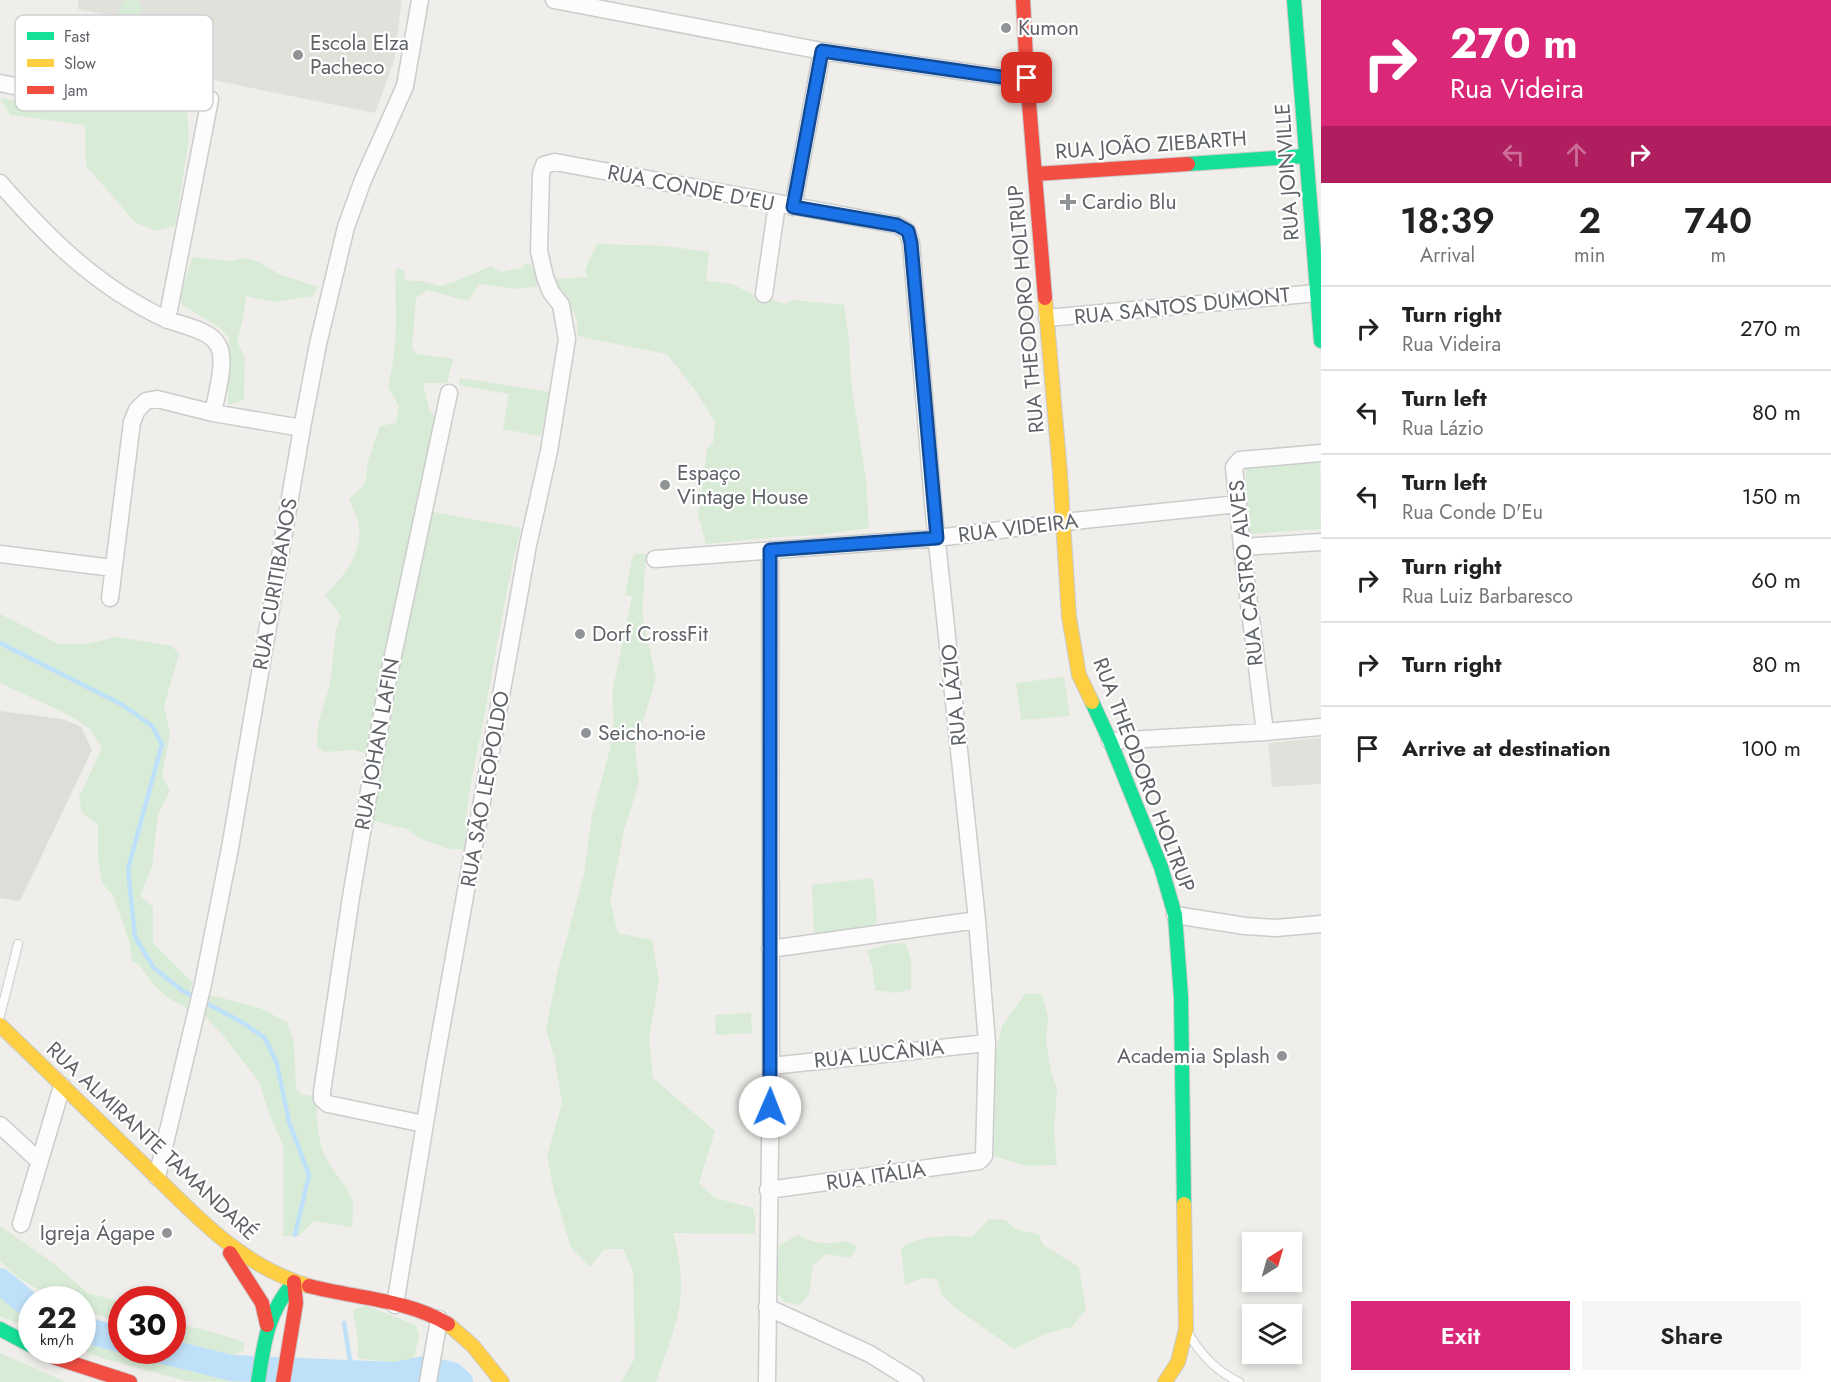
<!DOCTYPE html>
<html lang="en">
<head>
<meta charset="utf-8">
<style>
	body { margin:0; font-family:Jost,sans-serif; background:#f6f6f6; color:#222; height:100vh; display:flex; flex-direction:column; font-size:22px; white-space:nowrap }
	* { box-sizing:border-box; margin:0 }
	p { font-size:20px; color:#767676 }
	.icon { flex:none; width:33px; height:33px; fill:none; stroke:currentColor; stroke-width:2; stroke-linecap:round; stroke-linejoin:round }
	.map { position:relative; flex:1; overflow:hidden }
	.side { display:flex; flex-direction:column; background:#fff; width:510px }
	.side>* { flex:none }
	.banner { background:#db2777; color:#fff; overflow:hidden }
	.needle { width:39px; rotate:37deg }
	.fabs { position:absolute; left:1242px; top:1232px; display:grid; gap:12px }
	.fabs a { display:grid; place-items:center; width:60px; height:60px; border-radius:0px; background:#fff; box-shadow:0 3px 9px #0003; font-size:30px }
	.speed { position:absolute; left:18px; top:1286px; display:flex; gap:12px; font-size:30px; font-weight:700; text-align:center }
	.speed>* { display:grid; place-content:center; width:78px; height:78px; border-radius:50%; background:#fff; box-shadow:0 3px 9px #0003; line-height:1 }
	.speed small { font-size:15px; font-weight:400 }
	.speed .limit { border:9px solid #d22; background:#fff; color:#111 }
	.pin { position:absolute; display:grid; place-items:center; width:51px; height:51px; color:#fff; margin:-26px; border-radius:12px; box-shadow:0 3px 9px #0006 }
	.me { position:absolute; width:66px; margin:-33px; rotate:1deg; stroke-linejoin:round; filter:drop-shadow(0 0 4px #0008) }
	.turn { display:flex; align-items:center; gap:21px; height:126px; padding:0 30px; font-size:27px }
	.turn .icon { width:78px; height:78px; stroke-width:2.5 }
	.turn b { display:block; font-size:42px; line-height:51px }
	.lanes { display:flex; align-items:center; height:57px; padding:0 30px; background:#0003; justify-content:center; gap:30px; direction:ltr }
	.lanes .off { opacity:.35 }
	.eta { display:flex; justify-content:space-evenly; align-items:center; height:102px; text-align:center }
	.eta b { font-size:36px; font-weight:600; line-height:42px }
	.cta { display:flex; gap:12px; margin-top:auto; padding:12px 30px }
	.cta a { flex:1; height:69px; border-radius:0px; background:#db2777; color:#fff; font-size:24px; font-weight:600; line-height:69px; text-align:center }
	.cta a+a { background:#f6f6f6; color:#222 }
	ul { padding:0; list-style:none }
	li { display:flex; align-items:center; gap:18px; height:84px; padding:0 30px; border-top:2px solid #e0e0e0 }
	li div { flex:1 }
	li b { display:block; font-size:22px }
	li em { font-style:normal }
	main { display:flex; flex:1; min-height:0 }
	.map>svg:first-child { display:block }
	.industrial { fill:#dfddda }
	.education { fill:#e2e0da }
	.green { fill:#d8ebd6 }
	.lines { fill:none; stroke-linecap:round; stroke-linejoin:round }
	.stream { stroke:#bfe0f9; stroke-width:4.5 }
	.river { stroke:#bfe0f9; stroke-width:26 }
	.lane-casing { stroke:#cbcccc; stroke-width:10 }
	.street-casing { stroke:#cbcccc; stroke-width:19 }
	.fast-casing { stroke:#cacacb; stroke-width:16 }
	.slow-casing { stroke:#cacacb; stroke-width:16 }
	.jam-casing { stroke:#cacacb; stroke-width:16 }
	.lane { stroke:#fdfcfc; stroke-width:8 }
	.street { stroke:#fdfcfc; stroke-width:16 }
	.fast { stroke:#16e098; stroke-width:14 }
	.slow { stroke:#ffcf43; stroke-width:14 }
	.jam { stroke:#f24e42; stroke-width:14 }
	.route-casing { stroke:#114b97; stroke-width:15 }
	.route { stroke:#1a73e8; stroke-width:10 }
	.poi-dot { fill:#919496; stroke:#fff; stroke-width:2 }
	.labels { text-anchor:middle; stroke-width:4.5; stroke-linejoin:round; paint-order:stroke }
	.poi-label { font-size:21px; fill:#5f6368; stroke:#fff; text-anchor:start }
	.street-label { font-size:21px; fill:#5f6368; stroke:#fff }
	.key { fill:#fff; stroke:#cfd0d2; stroke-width:1.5 }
	.key-label { font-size:16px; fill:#5f6368 }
</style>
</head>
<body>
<main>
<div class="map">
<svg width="1321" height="1382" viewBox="0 0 1321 1382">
	<rect width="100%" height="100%" fill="#efeeea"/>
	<path class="industrial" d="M0,711L62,719L81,727L92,750L20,901L0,898Z"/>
	<path class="education" d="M78,0H402L394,61L375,113L109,59V15L78,9Z
		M1321,738V784L1272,787L1268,743Z"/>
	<path class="green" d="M124,0H137L141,5L143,45L147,59L195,71L200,86L186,97L189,139L175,226L157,231L136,223L86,166L85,125L10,115L0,98L39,105L92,108L102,94L110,29Z
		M597,244L666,246L709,252L706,281L732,284L752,294L785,304L793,300L844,305L849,341L851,382L866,480L869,528L819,535L777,537L706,544L698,515L707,449L713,443L715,422L695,390L667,354L577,336C577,332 578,326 577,322C574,306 560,294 555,279L588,277L585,270Z
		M192,257L230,261L243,258L259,262L279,274L318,287L313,296L275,302L246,296L243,318L237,341L245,359L244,400L228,405L229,338L220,328L182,305L180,299Z
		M526,263L534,267L539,278L537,286L519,289L479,284L468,301L427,290L416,298L412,348L417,354L453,359L447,383H423L429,409L434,417V445L426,535L433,512L521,528C507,584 498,639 488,696C480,747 463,798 466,850L449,849L419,838L407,829L374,821L369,805L377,757L354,750L324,752L317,747L318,724L330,684L336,630L341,616L325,595C345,575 365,551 358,521C356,514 352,506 349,499L365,484L368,461L380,426L396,423L399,406L388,387C398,348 396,311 395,272L398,268L404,270L405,279L411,281H421L440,286L454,282L491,266L501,272L521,268Z
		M460,378L549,392L541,436L503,429L509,394L459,385Z
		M1320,459L1321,529L1250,534L1245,465Z
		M636,553L646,555L642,614L656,678L635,748L639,782L624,830L610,901L618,933L652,940L659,980L649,1038L653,1078L715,1131L699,1183L715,1198L753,1208L756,1220L754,1234L673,1233C678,1252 682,1273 681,1293C679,1323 665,1354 656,1382H621L635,1358L633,1271L623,1249H604L590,1267L571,1248L554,1191L547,1157L562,1103L555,1060L546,1029L557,974L584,874L592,815L610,749L614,722L612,693L632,597L625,595L632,559Z
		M0,614L59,644H85L117,637L172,646L179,654L164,706L170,734L162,776L170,791L158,814L152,867L140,896L153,907V943L192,982L187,1008C173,1002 161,994 152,982C145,974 141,965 132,961L129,941L113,895L102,883L98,859V824L82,813L79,797L102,748L89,728L65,713L0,683Z
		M1064,677L1070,716L1021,720L1016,683Z
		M873,878L877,919L873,928L814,934L812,885Z
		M906,943L911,961V989L896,993L875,990L872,966L867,951L888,944Z
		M1026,993L1042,994L1048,1017L1046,1040L1050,1068L1057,1090L1054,1130L1057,1165L1027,1166L994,1156L996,1052L1002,1026Z
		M210,995L260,1008L287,1022L294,1043L296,1089L301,1094L316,1097C317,1117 317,1140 326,1158C332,1171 350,1188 353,1203C354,1210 352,1220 352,1227L313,1221L299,1236H283V1145L270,1116L259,1082L226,1039L205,1016Z
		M751,1013L752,1033L716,1035L715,1015Z
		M989,1219L1005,1220L1016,1229L1039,1235L1043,1245L1079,1267L1086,1309L1072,1327L1045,1334L1014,1349L954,1307L942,1295L937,1279L922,1278L905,1285L901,1249C919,1234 950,1236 972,1237Z
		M0,1226L53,1263L88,1293L121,1302V1323L83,1309L82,1299H57L18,1278L0,1261Z
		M798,1235C816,1245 826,1244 847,1241L857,1247L850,1258L827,1254L813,1265L809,1294L800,1305L784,1302L776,1291L779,1245Z
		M0,1296L31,1318V1329L0,1316Z
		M366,1306L416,1325L419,1336L412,1365L358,1358V1340L353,1310Z
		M173,1322L222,1335L244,1342V1350L232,1356L173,1343Z
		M83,1340L194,1372L244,1378L242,1382L186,1381L102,1358L82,1350Z
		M0,1353L9,1357L66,1382H0Z"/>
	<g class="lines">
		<path class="stream" d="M0,643L121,704L152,726L162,744L128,869L135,937L154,968L183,991L240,1021L265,1038L277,1064L289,1122L309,1175L295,1235
			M344,1323L352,1373"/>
		<path class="river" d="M0,1281L32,1307
			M82,1329L122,1340
			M159,1350L231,1368L395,1375L425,1369L452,1375L460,1382"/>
		<defs>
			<path id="lane" d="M0,1016L18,944
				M1190,1336C1202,1356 1218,1372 1239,1382"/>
			<path id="street" d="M554,0L822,51L1008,78H1027
				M0,83L82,100
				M0,183C41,230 83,273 137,304C146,309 156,315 166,319C182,326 209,329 218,345C227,360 216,396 213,413
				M793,207L822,51
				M764,294L777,204
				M1047,318L1317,293
				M167,320L210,99
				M1242,547L1321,542
				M0,554L113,568
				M655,559L937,538L1064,522L1238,504
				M110,598L132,422L137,410L146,401L157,399L213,413L302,428
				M1265,732L1242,547L1234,467L1240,460L1321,453
				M1110,741L1265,732L1321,727
				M1175,915L1245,926L1276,928L1321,924
				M770,949L977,920
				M771,1066L987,1043
				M424,1124L328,1104L322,1099V1092L351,897L388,679L449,393
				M0,1125L39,1161
				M157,1177L203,984L230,848L302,428L318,344L346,227L363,180L405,86L420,0
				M21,1224L62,1086
				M395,1305L435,1063L528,545L549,451L567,339L561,305L551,292L545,277L539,251L541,174L544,165L555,162L897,225L907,231L911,243L934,514L977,920L987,1043L984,1156L979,1161L768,1190
				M767,1307L870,1354L915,1382
				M428,1382L439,1319
				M767,1382L771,1066L770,550"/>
			<path id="fast" d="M1294,0L1321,341
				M1188,164L1306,156
				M1092,702L1110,741L1161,867L1175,915L1181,997L1184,1204
				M0,1329L32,1346
				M258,1382C264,1343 267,1313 294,1282"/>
			<path id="slow" d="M1045,298L1060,473L1069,617L1079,675L1092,702
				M0,1025C45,1069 90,1112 135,1156C188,1207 236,1265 309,1286
				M448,1324L473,1346L502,1382
				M1165,1382L1178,1362L1186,1329L1184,1204"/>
			<path id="jam" d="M1023,0L1027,78L1045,298
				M1035,174L1188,164
				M230,1253L262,1303L267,1325
				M309,1286C354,1298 406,1299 448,1324
				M40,1350L56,1358L130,1382
				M283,1382L296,1303L294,1282"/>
		</defs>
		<use href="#lane" class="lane-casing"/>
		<use href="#street" class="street-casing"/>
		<use href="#fast" class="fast-casing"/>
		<use href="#slow" class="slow-casing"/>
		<use href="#jam" class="jam-casing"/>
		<use href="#lane" class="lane"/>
		<use href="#street" class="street"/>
		<use href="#fast" class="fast"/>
		<use href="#slow" class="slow"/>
		<use href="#jam" class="jam"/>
	</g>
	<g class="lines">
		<defs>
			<path id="route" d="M770,1107V550L937,538L911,243L908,231L897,225L793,207L822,51L1008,78H1027"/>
		</defs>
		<use href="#route" class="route-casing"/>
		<use href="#route" class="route"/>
	</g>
	<g class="poi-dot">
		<circle cx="1006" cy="28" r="6"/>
		<circle cx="298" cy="55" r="6"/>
		<path d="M1065 193h6v6h6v6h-6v6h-6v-6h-6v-6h6z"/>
		<circle cx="665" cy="485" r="6"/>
		<circle cx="580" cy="634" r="6"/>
		<circle cx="586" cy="733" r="6"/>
		<circle cx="1282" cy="1056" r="6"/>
		<circle cx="167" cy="1233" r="6"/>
	</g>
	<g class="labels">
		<g class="poi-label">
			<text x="1018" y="35">Kumon</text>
			<text x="310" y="50">Escola Elza<tspan x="310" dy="24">Pacheco</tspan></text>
			<text x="1082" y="209">Cardio Blu</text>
			<text x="677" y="480">Espaço<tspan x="677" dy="24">Vintage House</tspan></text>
			<text x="592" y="641">Dorf CrossFit</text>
			<text x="598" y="740">Seicho-no-ie</text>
			<text x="1270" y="1063" text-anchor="end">Academia Splash</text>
			<text x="155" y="1240" text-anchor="end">Igreja Ágape</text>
		</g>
		<g class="street-label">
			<text transform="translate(1151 145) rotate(-4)" y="7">RUA JOÃO ZIEBARTH</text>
			<text transform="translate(1287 172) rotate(-94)" y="7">RUA JOINVILLE</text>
			<text transform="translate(691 188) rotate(11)" y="7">RUA CONDE D'EU</text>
			<text transform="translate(1182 306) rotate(-6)" y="7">RUA SANTOS DUMONT</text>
			<text transform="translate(1026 309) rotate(-95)" y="7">RUA THEODORO HOLTRUP</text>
			<text transform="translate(1018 528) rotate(-7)" y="7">RUA VIDEIRA</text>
			<text transform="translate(1246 573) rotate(-96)" y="7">RUA CASTRO ALVES</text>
			<text transform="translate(275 584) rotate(-80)" y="7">RUA CURITIBANOS</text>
			<text transform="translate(954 695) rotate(-96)" y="7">RUA LÁZIO</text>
			<text transform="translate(377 744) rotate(-80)" y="7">RUA JOHAN LAFIN</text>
			<text transform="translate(1144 775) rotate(69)" y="7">RUA THEODORO HOLTRUP</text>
			<text transform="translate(485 789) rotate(-80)" y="7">RUA SÃO LEOPOLDO</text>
			<text transform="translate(879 1054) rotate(-6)" y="7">RUA LUCÂNIA</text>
			<text transform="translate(152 1141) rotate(43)" y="7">RUA ALMIRANTE TAMANDARÉ</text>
			<text transform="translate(876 1176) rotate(-8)" y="7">RUA ITÁLIA</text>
		</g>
	</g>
	<rect x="15" y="15" width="198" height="96" rx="9" class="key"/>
	<rect x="27" y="32" width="27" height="8" fill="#16e098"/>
	<rect x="27" y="59" width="27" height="8" fill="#ffcf43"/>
	<rect x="27" y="86" width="27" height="8" fill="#f24e42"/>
	<g class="key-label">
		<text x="64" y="42">Fast</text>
		<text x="64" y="69">Slow</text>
		<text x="64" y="96">Jam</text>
	</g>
</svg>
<div class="fabs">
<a><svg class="needle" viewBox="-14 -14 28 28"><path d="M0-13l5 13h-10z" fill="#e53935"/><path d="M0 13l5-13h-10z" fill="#767676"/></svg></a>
<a><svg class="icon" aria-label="layers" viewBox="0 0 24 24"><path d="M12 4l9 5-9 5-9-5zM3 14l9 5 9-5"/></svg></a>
</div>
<div class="speed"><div>22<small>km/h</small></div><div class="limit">30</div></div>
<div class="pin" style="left:1027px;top:78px;background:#d93025"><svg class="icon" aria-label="arrive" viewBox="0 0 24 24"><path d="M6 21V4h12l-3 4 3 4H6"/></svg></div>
<svg class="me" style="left:770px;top:1107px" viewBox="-20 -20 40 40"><circle r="19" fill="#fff"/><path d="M0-13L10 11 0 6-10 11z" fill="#1a73e8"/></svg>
</div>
<section class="side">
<div class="banner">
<div class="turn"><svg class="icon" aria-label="right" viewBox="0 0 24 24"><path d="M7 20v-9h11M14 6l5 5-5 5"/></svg><div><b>270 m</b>Rua Videira</div></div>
<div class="lanes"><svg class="icon off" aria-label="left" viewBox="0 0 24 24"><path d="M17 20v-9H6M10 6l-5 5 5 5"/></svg><svg class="icon off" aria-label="ahead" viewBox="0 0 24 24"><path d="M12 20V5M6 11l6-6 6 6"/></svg><svg class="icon" aria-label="right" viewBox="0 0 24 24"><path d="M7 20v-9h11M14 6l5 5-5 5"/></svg></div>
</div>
<div class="eta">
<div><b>18:39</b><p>Arrival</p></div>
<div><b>2</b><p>min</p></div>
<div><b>740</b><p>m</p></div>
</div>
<ul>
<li><svg class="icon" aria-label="right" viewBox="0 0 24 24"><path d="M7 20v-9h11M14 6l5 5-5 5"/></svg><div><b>Turn right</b><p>Rua Videira</p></div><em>270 m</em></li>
<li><svg class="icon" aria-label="left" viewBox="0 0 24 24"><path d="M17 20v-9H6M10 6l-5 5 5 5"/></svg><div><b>Turn left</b><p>Rua Lázio</p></div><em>80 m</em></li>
<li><svg class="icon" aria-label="left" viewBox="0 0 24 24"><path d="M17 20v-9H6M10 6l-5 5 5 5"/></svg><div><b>Turn left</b><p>Rua Conde D'Eu</p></div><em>150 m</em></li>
<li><svg class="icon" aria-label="right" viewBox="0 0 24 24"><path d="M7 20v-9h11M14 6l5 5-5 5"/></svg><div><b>Turn right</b><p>Rua Luiz Barbaresco</p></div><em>60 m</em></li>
<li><svg class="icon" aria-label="right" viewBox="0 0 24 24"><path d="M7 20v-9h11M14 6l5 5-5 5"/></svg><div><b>Turn right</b></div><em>80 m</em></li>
<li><svg class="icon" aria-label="arrive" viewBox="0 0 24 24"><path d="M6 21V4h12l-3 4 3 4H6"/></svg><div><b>Arrive at destination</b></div><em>100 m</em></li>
</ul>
<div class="cta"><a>Exit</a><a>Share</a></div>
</section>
</main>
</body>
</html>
